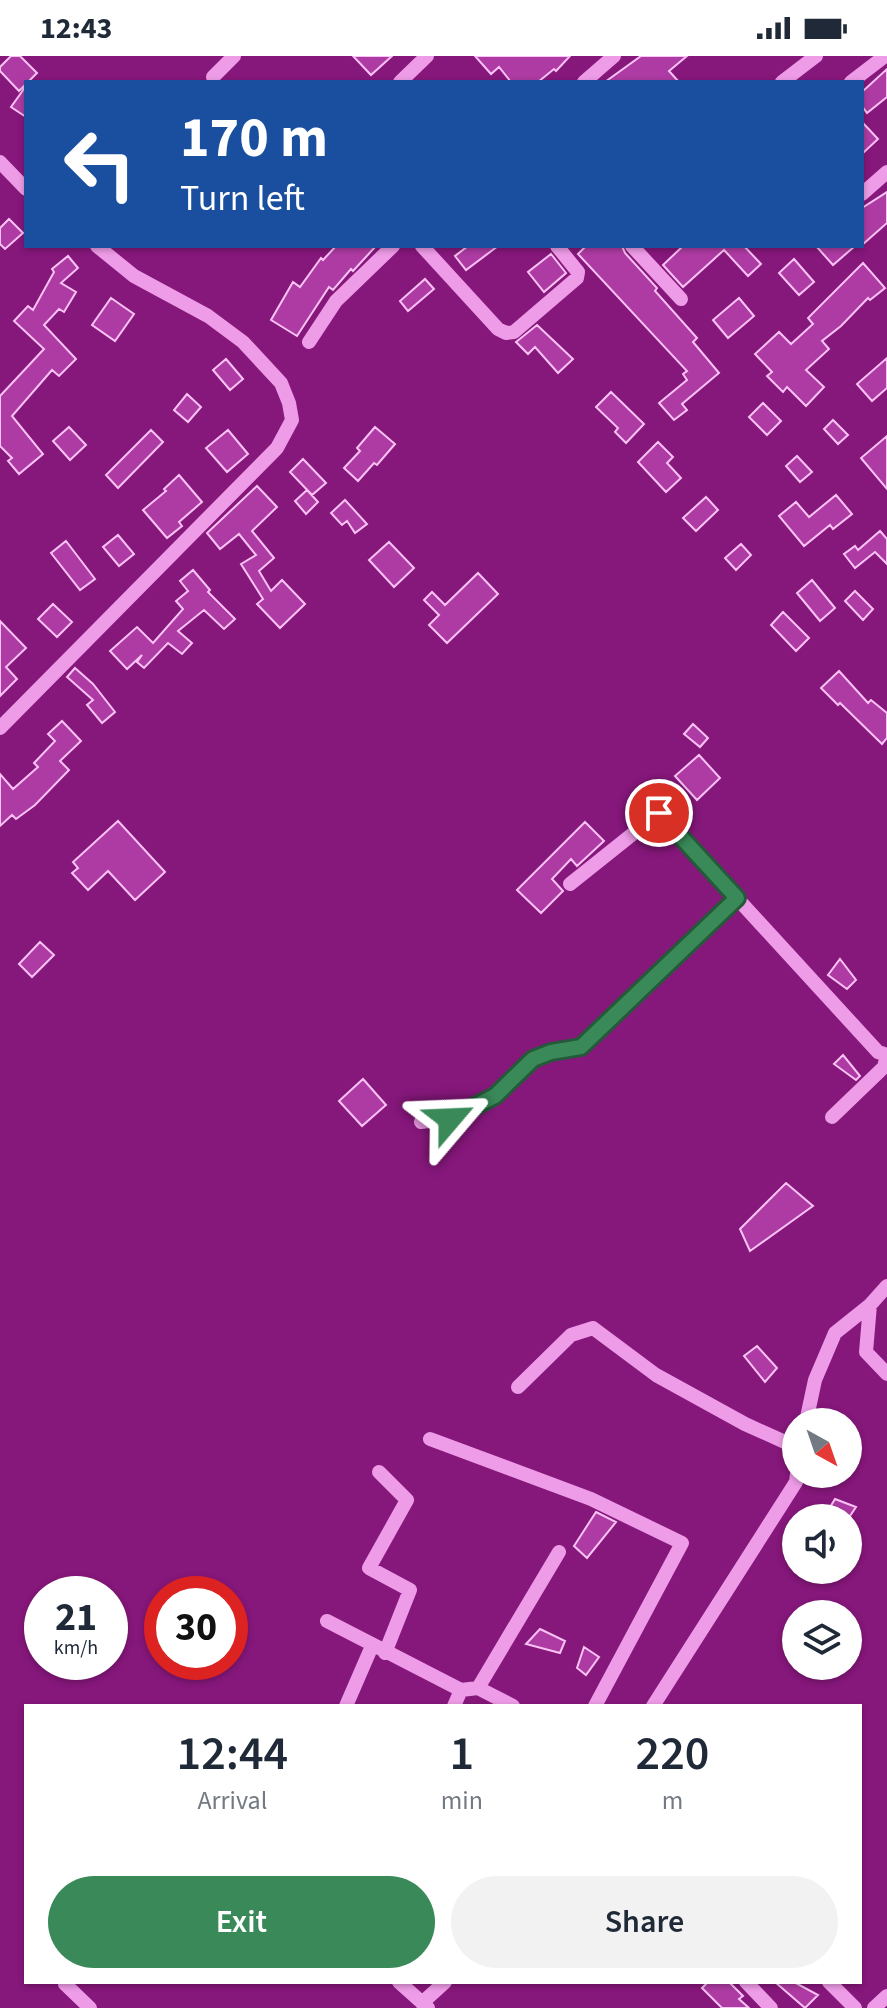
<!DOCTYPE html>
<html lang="en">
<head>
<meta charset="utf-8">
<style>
	body { margin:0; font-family:"Source Sans 3",sans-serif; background:#f2f2f3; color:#1f2937; height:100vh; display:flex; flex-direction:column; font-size:30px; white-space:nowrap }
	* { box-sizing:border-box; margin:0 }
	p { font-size:26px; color:#747a83 }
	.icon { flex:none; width:44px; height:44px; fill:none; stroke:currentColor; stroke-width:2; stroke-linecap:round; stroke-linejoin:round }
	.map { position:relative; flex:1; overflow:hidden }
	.details { position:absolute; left:24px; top:1648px; width:838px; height:280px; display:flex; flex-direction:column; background:#fff; border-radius:0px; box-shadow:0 2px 6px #0004 }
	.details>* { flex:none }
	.top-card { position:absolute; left:24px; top:24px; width:840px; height:168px; border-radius:0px; box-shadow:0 2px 6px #0004; background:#1a4fa0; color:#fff; overflow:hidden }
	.needle { width:52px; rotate:140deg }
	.buttons { position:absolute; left:782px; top:1352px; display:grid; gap:16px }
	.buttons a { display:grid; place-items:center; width:80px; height:80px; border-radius:50%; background:#fff; box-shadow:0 2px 6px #0004; font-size:40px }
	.speed { position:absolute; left:24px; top:1520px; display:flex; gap:16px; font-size:40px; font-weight:700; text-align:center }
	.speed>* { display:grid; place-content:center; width:104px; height:104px; border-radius:50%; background:#fff; box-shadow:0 2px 6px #0004; line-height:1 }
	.speed small { font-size:20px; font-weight:400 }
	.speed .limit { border:12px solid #d22; background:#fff; color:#111 }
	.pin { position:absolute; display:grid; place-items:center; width:68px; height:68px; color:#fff; margin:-34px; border:4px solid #fff; border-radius:50%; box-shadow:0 2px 8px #0007 }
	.me { position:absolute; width:88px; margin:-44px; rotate:64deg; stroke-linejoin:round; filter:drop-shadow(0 0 6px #0008) }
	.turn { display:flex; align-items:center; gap:28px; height:168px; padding:0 24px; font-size:36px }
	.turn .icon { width:104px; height:104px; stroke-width:2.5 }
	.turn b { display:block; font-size:56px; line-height:68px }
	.eta { display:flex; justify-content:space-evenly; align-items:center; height:136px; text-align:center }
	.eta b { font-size:48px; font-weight:600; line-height:56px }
	.action { display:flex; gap:16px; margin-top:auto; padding:16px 24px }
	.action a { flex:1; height:92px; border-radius:48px; background:#398959; color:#fff; font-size:32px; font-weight:600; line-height:92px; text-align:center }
	.action a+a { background:#f2f2f3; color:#1f2937 }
	.status { display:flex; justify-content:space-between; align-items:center; height:56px; padding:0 40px; background:#fff; direction:ltr }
	.status svg { height:22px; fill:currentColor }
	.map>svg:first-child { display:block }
	.building { fill:#ae3ba3; stroke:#fac2f5; stroke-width:2 }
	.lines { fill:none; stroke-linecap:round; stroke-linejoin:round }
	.minor { stroke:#ee9ce7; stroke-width:14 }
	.route-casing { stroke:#25593a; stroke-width:20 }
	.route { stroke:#398959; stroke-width:14 }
</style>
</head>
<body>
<div class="status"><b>12:43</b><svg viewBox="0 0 49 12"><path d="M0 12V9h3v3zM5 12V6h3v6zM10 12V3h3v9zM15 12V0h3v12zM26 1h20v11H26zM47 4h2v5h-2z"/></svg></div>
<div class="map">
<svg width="887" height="1952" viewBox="0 0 887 1952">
	<rect width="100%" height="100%" fill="#86177b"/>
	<path class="building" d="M11,0H20L37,17L19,35L0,15V11Z
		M353,0H392L371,19Z
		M475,0H570L556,15L554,13L538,26H511L499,11L491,18Z
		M641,0H687L669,15L679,26H605Z
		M887,13V41L867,57L862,50V36Z
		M26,30V61L11,51Z
		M862,66L878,83L862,98Z
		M887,136V167L862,189V152Z
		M9,163L23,177L5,193L0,188V172Z
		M336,190H376L353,215L351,213L333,234L329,231L297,280L271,264L293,226L300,231L321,202L323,204Z
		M468,190H498L466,214L455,200Z
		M586,190H622L625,197L657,232L655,235L697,282L693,286L719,317L682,348L687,354L674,364L659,347L687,324L683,318L687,315L578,198Z
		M683,190H744L761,208L748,220L724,194L683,231L663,209Z
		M816,190H855L833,209Z
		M551,198L566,217L544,236L528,216Z
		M68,200L78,212L61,227L76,236L64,256L59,253L44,269L76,303L59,320L52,314L12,360L43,398L19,418L8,405L12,402L0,390V340L44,293L14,265L28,250L33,254L54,216L52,213Z
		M794,203L814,226L799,239L779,217Z
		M863,207L885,232L870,244L868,242L841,270L822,285L829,293L806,314L824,331L806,350L787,331L783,336L767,320L772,316L755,298L779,276L791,288L813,268L808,262Z
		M425,223L434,233L408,255L400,245Z
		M111,242L134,258L115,285L92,269Z
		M739,242L754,260L728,282L713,264Z
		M537,269L573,303L558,317L535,291L528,298L516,286Z
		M887,302V332L872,345L857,328Z
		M226,303L243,323L230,334L213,314Z
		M611,336L644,368L626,387L615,376L618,372L596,351Z
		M187,338L201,351L188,366L174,354Z
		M763,347L781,365L767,379L749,361Z
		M833,364L848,379L838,388L824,373Z
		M69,371L86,389L70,404L53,385Z
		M375,371L395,388L377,409L374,407L358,425L344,412L360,395L357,392Z
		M151,374L163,386L118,432L106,419Z
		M228,374L248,398L227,416L206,392Z
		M887,380V433L861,402Z
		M658,386L673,401L667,407L681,422L666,436L638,406Z
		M797,400L812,416L800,426L786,410Z
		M303,403L326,427L312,439L290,416Z
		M179,419L202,446L179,466L182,470L167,482L143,454L166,435L164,433Z
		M257,430L277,451L252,475L274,502L259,515L271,535L282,524L305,548L280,572L257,548L263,543L241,508L256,499L239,478L220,493L207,477Z
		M307,434L318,446L306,458L295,445Z
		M836,439L852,458L833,473L830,469L804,490L779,460L796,446L809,461Z
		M706,441L718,454L696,475L683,462Z
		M345,444L367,468L355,477L347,465L342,469L331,457Z
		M880,475L887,483V508L875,496L855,512L844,498L855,490L858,494Z
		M118,479L134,498L119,510L103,491Z
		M66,485L95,523L80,534L51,497Z
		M389,486L414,512L394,531L369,504Z
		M741,488L751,499L736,514L725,502Z
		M193,514L210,534L208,536L235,563L224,573L204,554L178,575L192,587L182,598L168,587L144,612L137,606L142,599L127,613L110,595L137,571L153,587L183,553L176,545L188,535L180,525Z
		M478,517L498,538L447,587L429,569L439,559L424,544L432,536L445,549Z
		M812,524L835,552L820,565L797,537Z
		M855,535L873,553L863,564L845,545Z
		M53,548L72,566L57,581L38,563Z
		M783,556L809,582L796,595L771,569Z
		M0,565L26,592L6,611L17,623L0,640Z
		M75,612L93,628L115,656L102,667L87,649L93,644L67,621Z
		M839,615L868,647L871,644L887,657V682L882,688L840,647L838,649L821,632Z
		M62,665L81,685L60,705L69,714L35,749L16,763L12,759L0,770V718L13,733L38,711L34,707L55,685L48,678Z
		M693,668L708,682L700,691L684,678Z
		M699,699L720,722L697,744L675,720Z
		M118,765L165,816L135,844L108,815L88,834L72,817L78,812L73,806Z
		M585,766L604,785L577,810L571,803L552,823L563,835L541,857L517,834Z
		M40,886L54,899L32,921L19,908Z
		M840,903L856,924L847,933L828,919Z
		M843,999L860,1020L856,1024L834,1008Z
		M363,1023L386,1049L362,1070L339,1045Z
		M786,1127L813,1150L750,1195L740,1173Z
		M757,1290L777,1312L765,1326L744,1300Z
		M835,1443L856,1451L850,1460L826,1458Z
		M596,1456L616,1466L587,1502L574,1490Z
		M540,1573L565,1585L560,1597L526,1588Z
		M584,1591L599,1601L586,1619L577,1612Z
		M708,1926H729L743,1940L739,1943L749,1952H722L702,1932Z
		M775,1926H794L818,1939L805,1952Z"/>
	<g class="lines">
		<path class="minor" d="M213,21L234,0
			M400,26L427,0
			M584,26L614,0
			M782,26L816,0
			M851,26L885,0
			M0,106L26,133
			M862,138L887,116
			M422,190L498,273L506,277L514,276L577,222L578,216L557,190
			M632,190L681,243
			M309,286L336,245L393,190
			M0,672L277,392L292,364L289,347L281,327L243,286L208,260L134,220L97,190
			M570,828L659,757L878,996L887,999
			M832,1061L884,1011L887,999
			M421,1066C449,1063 474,1058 496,1039C509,1029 519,1013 533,1004C546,995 566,994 581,991L737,842
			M887,1230L870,1249L866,1296L887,1318
			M518,1331L571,1279L593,1272L656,1319L745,1368L796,1391
			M806,1366L815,1324L835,1277L870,1249
			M430,1383L591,1443L682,1487L595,1650
			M379,1416L407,1444L369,1512L410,1534L385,1597
			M327,1565L461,1634
			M478,1632L559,1496
			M346,1650L372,1590
			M454,1650L461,1634L478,1632L513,1650
			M653,1650L796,1426L797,1418
			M399,1926L428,1952
			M746,1926L771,1952
			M829,1926L855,1952
			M65,1928L90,1952
			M422,1947L445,1926
			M874,1952L887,1940"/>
	</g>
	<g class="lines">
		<defs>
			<path id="route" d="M450,1063L495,1040L533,1003L551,996L581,991L737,842L659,757"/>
		</defs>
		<use href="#route" class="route-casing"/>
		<use href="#route" class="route"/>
	</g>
</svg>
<div class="buttons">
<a><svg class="needle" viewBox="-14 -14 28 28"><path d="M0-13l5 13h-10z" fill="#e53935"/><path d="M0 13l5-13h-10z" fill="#747a83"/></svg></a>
<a><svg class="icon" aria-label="sound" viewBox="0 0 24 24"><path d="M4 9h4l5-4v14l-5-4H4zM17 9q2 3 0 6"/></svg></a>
<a><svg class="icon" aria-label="layers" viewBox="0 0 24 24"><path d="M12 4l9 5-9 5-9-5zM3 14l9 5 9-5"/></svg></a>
</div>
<div class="speed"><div>21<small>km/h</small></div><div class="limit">30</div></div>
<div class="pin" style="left:659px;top:757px;background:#d93025"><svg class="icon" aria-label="arrive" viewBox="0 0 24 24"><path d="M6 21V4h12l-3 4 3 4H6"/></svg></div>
<svg class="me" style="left:450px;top:1063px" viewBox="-20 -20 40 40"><path d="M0-17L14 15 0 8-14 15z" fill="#398959" stroke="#fff" stroke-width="4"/></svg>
<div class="top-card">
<div class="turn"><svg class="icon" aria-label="left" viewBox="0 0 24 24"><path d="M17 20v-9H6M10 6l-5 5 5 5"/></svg><div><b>170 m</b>Turn left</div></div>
</div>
<section class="details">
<div class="eta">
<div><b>12:44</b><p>Arrival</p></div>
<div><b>1</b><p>min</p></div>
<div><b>220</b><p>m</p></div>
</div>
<div class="action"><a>Exit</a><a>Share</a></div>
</section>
</div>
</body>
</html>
